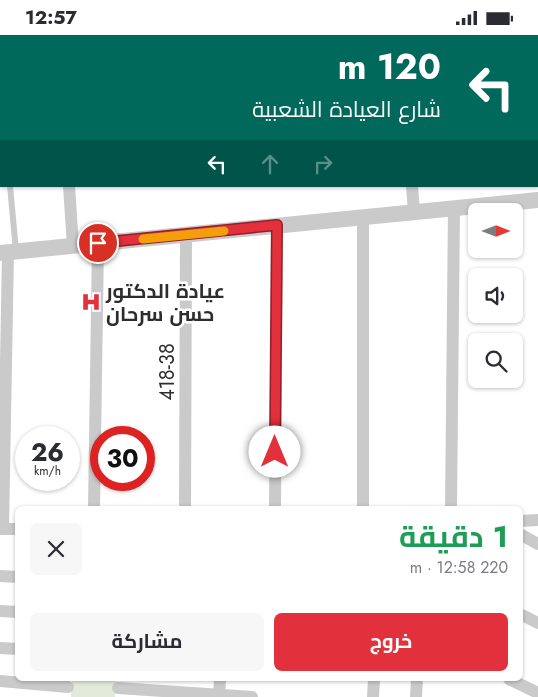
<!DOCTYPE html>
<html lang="ar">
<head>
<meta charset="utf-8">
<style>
	body { margin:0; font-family:Jost,Cairo,sans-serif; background:#f7f7f7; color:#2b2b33; direction:rtl; height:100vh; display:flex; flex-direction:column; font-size:19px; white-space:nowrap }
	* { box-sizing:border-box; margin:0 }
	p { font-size:16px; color:#7c7c81 }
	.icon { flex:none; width:28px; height:28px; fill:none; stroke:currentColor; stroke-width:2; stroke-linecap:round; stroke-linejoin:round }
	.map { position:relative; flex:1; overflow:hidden; direction:ltr }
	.drawer { position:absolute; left:15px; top:471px; width:508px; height:175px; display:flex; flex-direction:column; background:#fff; border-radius:8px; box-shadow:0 1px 4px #0004; direction:rtl }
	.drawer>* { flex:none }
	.guide { position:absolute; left:0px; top:0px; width:539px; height:152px; box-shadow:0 1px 4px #0004; direction:rtl; background:#00695c; color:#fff; overflow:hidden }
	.needle { width:32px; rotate:90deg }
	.tools { position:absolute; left:468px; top:168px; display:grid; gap:10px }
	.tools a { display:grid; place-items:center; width:55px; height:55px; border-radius:8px; background:#fff; box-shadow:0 1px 4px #0004; font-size:25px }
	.speed { position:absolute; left:15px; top:391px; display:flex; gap:10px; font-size:25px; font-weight:700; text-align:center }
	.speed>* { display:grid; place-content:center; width:65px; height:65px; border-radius:50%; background:#fff; box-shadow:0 1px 4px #0004; line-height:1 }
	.speed small { font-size:12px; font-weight:400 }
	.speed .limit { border:8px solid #d22; background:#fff; color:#111 }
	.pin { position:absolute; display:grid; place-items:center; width:42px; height:42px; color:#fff; margin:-21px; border:2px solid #fff; border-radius:50%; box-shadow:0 1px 5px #0007 }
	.me { position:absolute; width:55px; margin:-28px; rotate:0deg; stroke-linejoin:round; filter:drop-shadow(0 0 4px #0008) }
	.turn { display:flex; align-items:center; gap:18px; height:105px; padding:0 15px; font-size:22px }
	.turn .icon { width:65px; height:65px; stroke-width:2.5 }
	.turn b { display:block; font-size:35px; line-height:42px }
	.lanes { display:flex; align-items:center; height:48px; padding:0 15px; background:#0003; justify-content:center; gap:25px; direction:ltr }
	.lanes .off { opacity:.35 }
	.round { display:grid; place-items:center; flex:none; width:52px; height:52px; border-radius:8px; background:#f7f7f7 }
	.summary { display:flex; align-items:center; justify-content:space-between; height:85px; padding:0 15px }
	h1 { font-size:30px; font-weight:700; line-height:38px; color:#1e9e55 }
	.primary-button { display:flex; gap:10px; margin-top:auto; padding:10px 15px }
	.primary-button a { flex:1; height:58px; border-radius:8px; background:#e2303d; color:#fff; font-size:20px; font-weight:700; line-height:58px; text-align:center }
	.primary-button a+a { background:#f7f7f7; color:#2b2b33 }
	.status { display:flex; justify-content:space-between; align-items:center; height:35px; padding:0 25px; background:#fff; direction:ltr }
	.status svg { height:14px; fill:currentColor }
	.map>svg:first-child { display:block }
	.green { fill:#e3eada }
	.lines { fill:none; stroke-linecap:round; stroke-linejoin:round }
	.service { stroke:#cacaca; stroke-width:6 }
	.minor { stroke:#cacaca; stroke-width:12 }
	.tertiary { stroke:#cacaca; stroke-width:16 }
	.route-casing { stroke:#931f28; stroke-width:12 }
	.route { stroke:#e2303d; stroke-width:9 }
	.slow { stroke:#f59e0b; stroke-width:9 }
	.labels { text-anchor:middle; stroke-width:5; stroke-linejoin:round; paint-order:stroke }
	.poi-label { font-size:20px; font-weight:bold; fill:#2d2d2d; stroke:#fff; text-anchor:start }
	.street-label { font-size:20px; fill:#2d2d2d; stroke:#fff }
</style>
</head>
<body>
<div class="status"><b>12:57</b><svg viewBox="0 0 49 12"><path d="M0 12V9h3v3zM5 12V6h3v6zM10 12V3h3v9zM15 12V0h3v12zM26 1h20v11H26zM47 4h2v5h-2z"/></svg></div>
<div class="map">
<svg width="538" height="662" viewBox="0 0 538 662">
	<rect width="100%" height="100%" fill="#fff"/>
	<path class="green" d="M72,644H116L115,662H71Z"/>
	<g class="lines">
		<path class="service" d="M10,151L16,216"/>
		<path class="minor" d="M398,0V1
			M332,1L345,0
			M0,32H1
			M69,151L73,211
			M412,151L414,177
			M363,182V474
			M94,474L98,208
			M185,474L186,200
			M275,474L277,191
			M451,474L454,173
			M520,486L538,485
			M0,494H18
			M3,494L8,217
			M520,499L538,509
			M0,541L18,542
			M0,576L18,577
			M520,579L538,588
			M0,613L18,614
			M509,644L538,658
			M0,646L68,652
			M118,653L252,662
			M219,662L220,644
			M373,662L374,644
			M416,662L417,644"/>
		<path class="tertiary" d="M0,218L538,165"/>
	</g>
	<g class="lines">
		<defs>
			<path id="route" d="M98,208L277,190L275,417"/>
		</defs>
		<use href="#route" class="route-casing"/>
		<use href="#route" class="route"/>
		<path class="slow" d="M143,204L224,196"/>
	</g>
	<defs>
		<symbol id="hospital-bare" viewBox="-9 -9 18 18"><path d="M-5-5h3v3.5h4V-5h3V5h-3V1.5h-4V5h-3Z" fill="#e2303d" stroke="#fff" stroke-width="2.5" paint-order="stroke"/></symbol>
	</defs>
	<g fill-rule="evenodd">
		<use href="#hospital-bare" x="77" y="253" width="28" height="28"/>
	</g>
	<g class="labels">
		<g class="poi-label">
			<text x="106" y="263">عيادة الدكتور<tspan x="106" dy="23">حسن سرحان</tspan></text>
		</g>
		<g class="street-label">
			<text transform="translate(167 337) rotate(-90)" y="7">418-38</text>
		</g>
	</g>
</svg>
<div class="tools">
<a><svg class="needle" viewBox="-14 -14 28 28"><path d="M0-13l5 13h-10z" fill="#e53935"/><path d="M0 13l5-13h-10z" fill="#7c7c81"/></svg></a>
<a><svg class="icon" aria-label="sound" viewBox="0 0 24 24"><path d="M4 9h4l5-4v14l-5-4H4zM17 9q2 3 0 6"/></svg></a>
<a><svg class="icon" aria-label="search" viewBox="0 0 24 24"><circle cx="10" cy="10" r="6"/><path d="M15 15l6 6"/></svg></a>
</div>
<div class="speed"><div>26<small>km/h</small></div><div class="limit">30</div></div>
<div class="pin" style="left:98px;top:208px;background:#d93025"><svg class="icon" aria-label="arrive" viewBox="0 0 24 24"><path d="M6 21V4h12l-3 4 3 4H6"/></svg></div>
<svg class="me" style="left:275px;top:417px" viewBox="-20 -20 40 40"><circle r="19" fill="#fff"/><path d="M0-13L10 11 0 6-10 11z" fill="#e2303d"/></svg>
<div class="guide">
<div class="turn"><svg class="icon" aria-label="left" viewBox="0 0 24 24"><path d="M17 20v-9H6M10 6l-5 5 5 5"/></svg><div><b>120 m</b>شارع العيادة الشعبية</div></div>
<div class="lanes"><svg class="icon" aria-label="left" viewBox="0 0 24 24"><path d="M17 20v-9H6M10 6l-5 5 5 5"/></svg><svg class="icon off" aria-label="ahead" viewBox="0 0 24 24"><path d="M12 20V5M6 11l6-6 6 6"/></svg><svg class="icon off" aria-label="right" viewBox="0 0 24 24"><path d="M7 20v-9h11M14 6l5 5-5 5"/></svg></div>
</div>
<section class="drawer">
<div class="summary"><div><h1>1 دقيقة</h1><p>220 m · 12:58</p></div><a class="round"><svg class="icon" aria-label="close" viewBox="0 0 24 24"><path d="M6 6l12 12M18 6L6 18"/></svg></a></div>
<div class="primary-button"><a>خروج</a><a>مشاركة</a></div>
</section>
</div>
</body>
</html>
